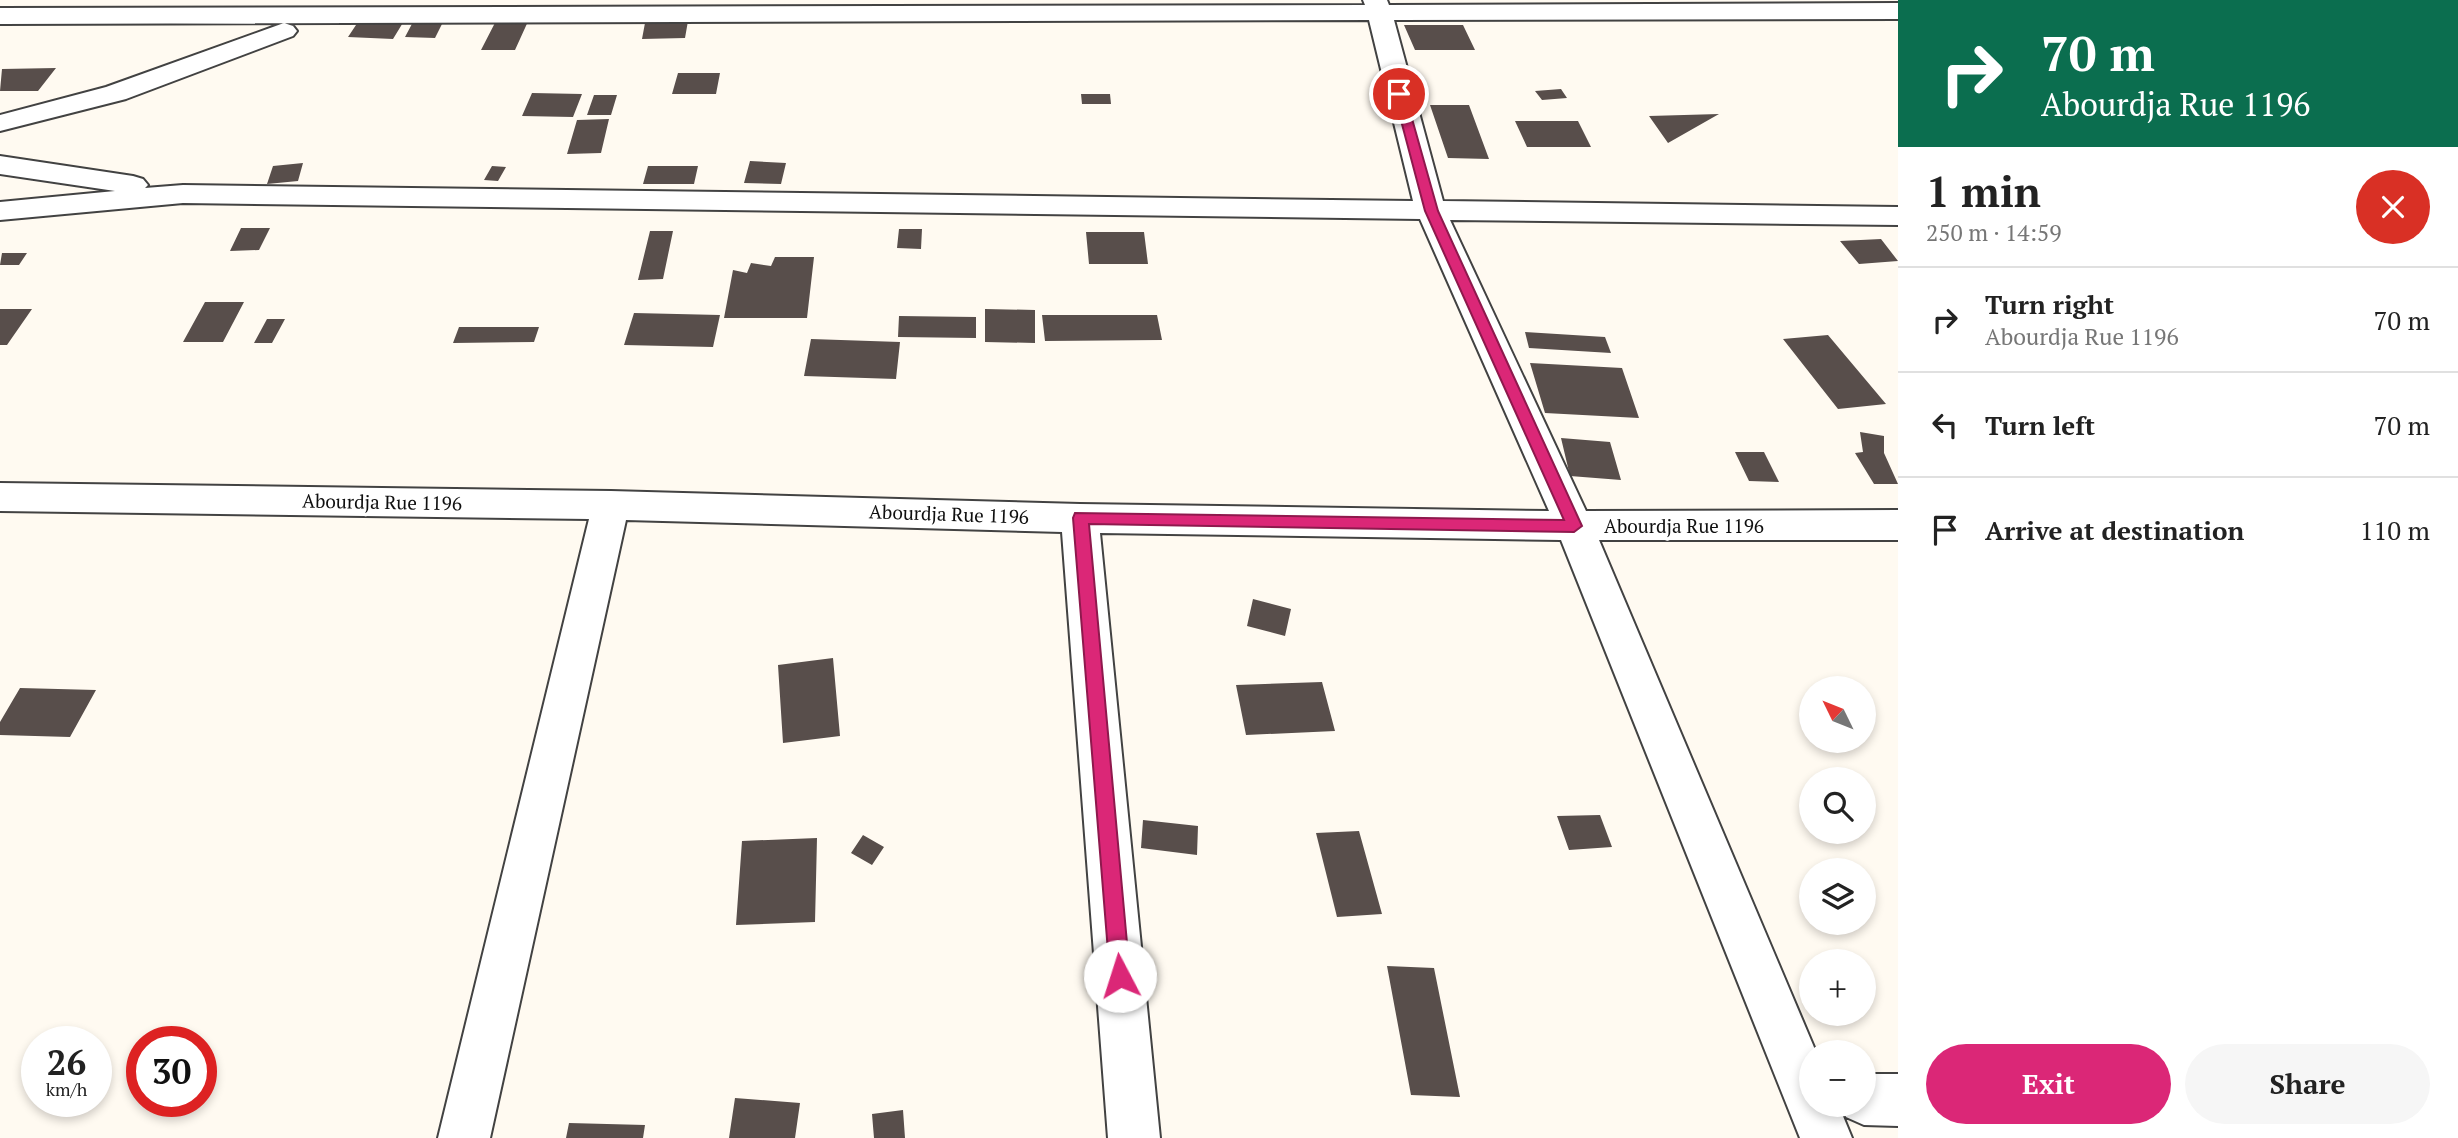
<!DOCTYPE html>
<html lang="en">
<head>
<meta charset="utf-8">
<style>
	body { margin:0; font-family:"PT Serif",serif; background:#f6f6f6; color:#222; height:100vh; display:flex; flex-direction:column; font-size:26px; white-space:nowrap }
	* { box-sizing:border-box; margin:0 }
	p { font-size:23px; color:#767676 }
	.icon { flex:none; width:38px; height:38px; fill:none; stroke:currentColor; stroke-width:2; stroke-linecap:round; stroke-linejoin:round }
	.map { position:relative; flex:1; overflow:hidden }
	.panel { display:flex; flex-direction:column; background:#fff; width:560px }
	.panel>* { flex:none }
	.banner { background:#0b6e4f; color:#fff; overflow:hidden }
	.needle { width:46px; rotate:313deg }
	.buttons { position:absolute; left:1799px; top:676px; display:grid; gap:14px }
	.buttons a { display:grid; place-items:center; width:77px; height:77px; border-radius:50%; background:#fff; box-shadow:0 4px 10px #0003; font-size:35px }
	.speed { position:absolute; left:21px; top:1026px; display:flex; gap:14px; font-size:35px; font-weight:700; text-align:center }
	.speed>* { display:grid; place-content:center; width:91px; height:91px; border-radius:50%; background:#fff; box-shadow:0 4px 10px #0003; line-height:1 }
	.speed small { font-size:18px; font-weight:400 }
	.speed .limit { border:10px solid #d22; background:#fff; color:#111 }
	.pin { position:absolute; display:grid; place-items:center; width:60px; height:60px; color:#fff; margin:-30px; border:4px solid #fff; border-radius:50%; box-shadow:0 2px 7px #0007 }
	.me { position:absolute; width:77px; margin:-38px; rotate:355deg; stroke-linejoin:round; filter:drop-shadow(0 0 5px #0008) }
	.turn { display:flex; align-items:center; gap:24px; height:147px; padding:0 28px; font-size:32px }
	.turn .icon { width:91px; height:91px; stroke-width:2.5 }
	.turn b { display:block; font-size:49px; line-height:60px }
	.round { display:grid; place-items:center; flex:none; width:74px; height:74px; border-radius:37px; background:#f6f6f6 }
	.head { display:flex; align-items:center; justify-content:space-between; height:119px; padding:0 28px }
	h1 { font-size:42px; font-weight:700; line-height:52px }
	.primary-button { display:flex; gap:14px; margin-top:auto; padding:14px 28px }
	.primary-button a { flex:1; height:80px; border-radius:42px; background:#db2777; color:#fff; font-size:28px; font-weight:700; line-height:80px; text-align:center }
	.primary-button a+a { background:#f6f6f6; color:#222 }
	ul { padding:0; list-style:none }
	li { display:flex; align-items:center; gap:21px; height:105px; padding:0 28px; border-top:2px solid #e0e0e0 }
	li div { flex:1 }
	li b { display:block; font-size:26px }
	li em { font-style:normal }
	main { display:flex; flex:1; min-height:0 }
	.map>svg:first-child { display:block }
	.building { fill:#584e4b }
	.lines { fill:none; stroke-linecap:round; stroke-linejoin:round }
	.minor-casing { stroke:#424242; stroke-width:4 }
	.minor { fill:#fff; fill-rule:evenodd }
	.route { fill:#db2777; stroke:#8e194d; stroke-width:2 }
	.labels { text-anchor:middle; stroke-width:7; stroke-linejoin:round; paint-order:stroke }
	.street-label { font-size:19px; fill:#0f0f0f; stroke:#fff }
</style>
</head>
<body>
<main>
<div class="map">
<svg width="1898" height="1138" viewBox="0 0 1898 1138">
	<rect width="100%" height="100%" fill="#fffaf1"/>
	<path class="building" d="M498,17H530L515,50H481Z
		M360,19L404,21L393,39L348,37Z
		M688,21L685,38L642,39L645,23Z
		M413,22H443L435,38L405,37Z
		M1404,25H1463L1475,50H1415Z
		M56,68L38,91H0L2,69Z
		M678,73H720L716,94H672Z
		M1561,89L1567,98L1542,100L1535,91Z
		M532,93L582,94L573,117L522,116Z
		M1081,94H1110L1111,104H1082Z
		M594,95H617L611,115H587Z
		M1430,105H1469L1489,159L1448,158Z
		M1719,114L1668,143L1649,116Z
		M609,119L601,153L567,154L577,120Z
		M1515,121H1578L1591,147H1527Z
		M750,161L786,163L781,184L744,183Z
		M303,163L298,181L267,184L273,166Z
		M492,166L506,167L498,181L484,180Z
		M648,166H698L694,184H643Z
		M241,228H270L259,250L230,251Z
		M899,229H922L921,249L897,248Z
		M650,231H673L663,279L638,280Z
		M1086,232H1144L1148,264H1089Z
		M1881,239L1898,261L1859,264L1840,241Z
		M2,253H27L19,265H0Z
		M775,257H814L807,318H724L733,270L747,273L751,263L771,266Z
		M205,302H244L223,342H183Z
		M0,309H32L7,345H0Z
		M985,309L1035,310V343L985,342Z
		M634,313L720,315L713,347L624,345Z
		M1042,315H1157L1162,340L1045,341Z
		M899,316L976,317V338L898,337Z
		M267,319H285L272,343H254Z
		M459,327H539L534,342L453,343Z
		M1525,332L1605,337L1611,353L1529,348Z
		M1828,335L1886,404L1838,409L1783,339Z
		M811,339L900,342L896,379L804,376Z
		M1530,363L1622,368L1639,418L1545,413Z
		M1860,432L1884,436V453L1898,484H1874L1855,453L1863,452Z
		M1561,438L1610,442L1621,480L1570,476Z
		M1735,452H1764L1779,482L1749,481Z
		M1253,599L1291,609L1285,636L1247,626Z
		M833,658L840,736L783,743L778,665Z
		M1322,682L1335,731L1246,735L1236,685Z
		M20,688L96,690L70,737L0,735V722Z
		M1600,815L1612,847L1569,850L1557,816Z
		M1143,820L1198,826L1197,855L1141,848Z
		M1359,831L1382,914L1337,917L1316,833Z
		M863,835L884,847L872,865L851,853Z
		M817,838L815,922L736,925L742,841Z
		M1387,966L1434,968L1460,1097L1411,1095Z
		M735,1098L800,1103L795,1138H729Z
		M903,1110L905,1138H874L872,1114Z
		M569,1123L645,1125L643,1138H566Z"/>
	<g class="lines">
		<defs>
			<path id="minor" d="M1363,0H1387L1389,5L1898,3V19L1394,20L1443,201L1898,207V225L1450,220L1586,511L1898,510V540H1599L1816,1052H1811V1104H1838L1852,1138H1800L1561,540L1100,533L1160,1138H1108L1062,532L626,520L490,1138H438L589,519L0,511V483L611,491L1080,504L1549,511L1420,219L183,203L0,220V202L115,191L0,174V156L133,176L143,179L148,185L145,188L183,185L1413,201L1369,20L0,24V8L1365,5Z
				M284,23L293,26L297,31L293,36L126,99L0,131V115L106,87Z
				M1864,1074H1898V1126L1864,1125L1846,1117L1841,1104H1864Z"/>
		</defs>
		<use href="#minor" class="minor-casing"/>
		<use href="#minor" class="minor"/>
	</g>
	<path class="route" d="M1399,91L1405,94L1438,211L1582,526L1574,532L1089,524L1130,976L1127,983L1120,986L1113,983L1110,976L1073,518L1075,513L1564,520L1425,211L1394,94Z"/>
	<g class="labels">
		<g class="street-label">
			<text transform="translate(382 502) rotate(1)" y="7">Abourdja Rue 1196</text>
			<text transform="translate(949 514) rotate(2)" y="7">Abourdja Rue 1196</text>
			<text x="1684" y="533">Abourdja Rue 1196</text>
		</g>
	</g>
</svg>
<div class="buttons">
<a><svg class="needle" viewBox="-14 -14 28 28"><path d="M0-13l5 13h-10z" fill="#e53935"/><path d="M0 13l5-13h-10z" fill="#767676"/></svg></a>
<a><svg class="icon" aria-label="search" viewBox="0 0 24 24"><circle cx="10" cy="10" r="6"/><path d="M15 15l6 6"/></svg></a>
<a><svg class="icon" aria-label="layers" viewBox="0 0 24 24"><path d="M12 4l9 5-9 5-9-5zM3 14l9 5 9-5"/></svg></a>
<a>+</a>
<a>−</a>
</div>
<div class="speed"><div>26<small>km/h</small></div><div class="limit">30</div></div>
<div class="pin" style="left:1399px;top:94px;background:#d93025"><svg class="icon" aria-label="arrive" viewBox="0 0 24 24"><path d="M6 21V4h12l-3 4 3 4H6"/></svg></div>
<svg class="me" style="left:1120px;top:976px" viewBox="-20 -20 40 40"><circle r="19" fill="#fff"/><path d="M0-13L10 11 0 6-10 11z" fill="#db2777"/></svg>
</div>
<section class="panel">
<div class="banner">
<div class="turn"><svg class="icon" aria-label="right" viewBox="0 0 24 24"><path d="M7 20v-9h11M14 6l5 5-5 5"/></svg><div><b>70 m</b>Abourdja Rue 1196</div></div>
</div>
<div class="head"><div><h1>1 min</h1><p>250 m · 14:59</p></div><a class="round" style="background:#d93025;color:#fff"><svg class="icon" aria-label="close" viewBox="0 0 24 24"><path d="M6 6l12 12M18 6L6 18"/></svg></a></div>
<ul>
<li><svg class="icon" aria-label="right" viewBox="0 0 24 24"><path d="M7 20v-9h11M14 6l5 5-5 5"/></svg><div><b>Turn right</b><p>Abourdja Rue 1196</p></div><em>70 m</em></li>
<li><svg class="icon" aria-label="left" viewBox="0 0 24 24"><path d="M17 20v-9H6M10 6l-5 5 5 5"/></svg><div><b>Turn left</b></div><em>70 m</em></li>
<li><svg class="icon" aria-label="arrive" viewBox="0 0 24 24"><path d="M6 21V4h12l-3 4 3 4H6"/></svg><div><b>Arrive at destination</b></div><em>110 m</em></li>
</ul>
<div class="primary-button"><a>Exit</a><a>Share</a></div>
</section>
</main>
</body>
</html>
